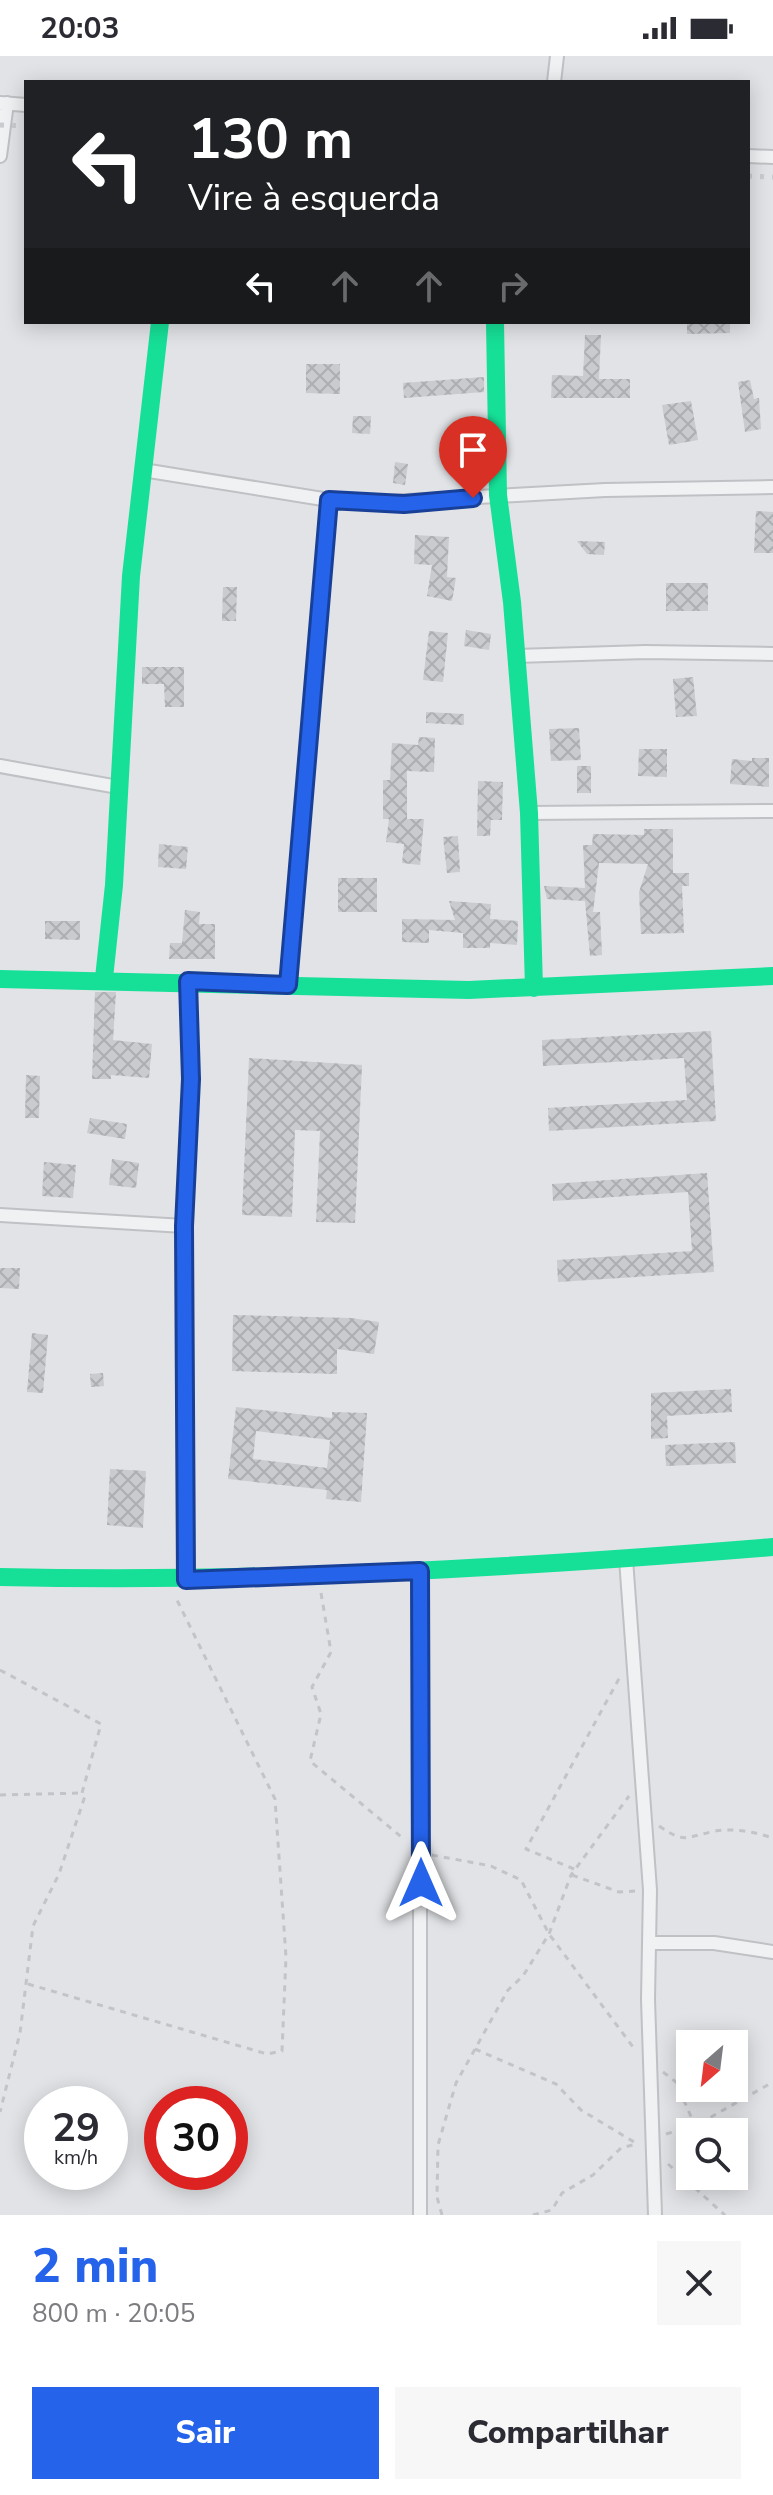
<!DOCTYPE html>
<html lang="pt">
<head>
<meta charset="utf-8">
<style>
	body { margin:0; font-family:"Nunito Sans",sans-serif; background:#f7f7f7; color:#2b2b33; height:100vh; display:flex; flex-direction:column; font-size:30px; white-space:nowrap }
	* { box-sizing:border-box; margin:0 }
	p { font-size:26px; color:#7c7c81 }
	.icon { flex:none; width:44px; height:44px; fill:none; stroke:currentColor; stroke-width:2; stroke-linecap:round; stroke-linejoin:round }
	.map { position:relative; height:2159px; overflow:hidden }
	.drawer { display:flex; flex-direction:column; background:#fff; flex:1 }
	.drawer>* { flex:none }
	.guide { position:absolute; left:24px; top:24px; width:726px; height:244px; border-radius:0px; box-shadow:0 4px 20px #0003; background:#202124; color:#fff; overflow:hidden }
	.needle { width:52px; rotate:208deg }
	.controls { position:absolute; left:676px; top:1974px; display:grid; gap:16px }
	.controls a { display:grid; place-items:center; width:72px; height:72px; border-radius:0px; background:#fff; box-shadow:0 4px 20px #0003; font-size:40px }
	.speed { position:absolute; left:24px; top:2030px; display:flex; gap:16px; font-size:40px; font-weight:700; text-align:center }
	.speed>* { display:grid; place-content:center; width:104px; height:104px; border-radius:50%; background:#fff; box-shadow:0 4px 20px #0003; line-height:1 }
	.speed small { font-size:20px; font-weight:400 }
	.speed .limit { border:12px solid #d22; background:#fff; color:#111 }
	.pin { position:absolute; display:grid; place-items:center; width:68px; height:68px; color:#fff; margin:-82px -34px; border-radius:50% 50% 50% 0; rotate:-45deg; box-shadow:0 0 8px #0007 }
	.pin .icon { rotate:45deg }
	.me { position:absolute; width:88px; margin:-44px; rotate:0deg; stroke-linejoin:round; filter:drop-shadow(0 0 6px #0008) }
	.turn { display:flex; align-items:center; gap:28px; height:168px; padding:0 32px; font-size:36px }
	.turn .icon { width:104px; height:104px; stroke-width:2.5 }
	.turn b { display:block; font-size:56px; line-height:68px }
	.lanes { display:flex; align-items:center; height:76px; padding:0 32px; background:#0003; justify-content:center; gap:40px; direction:ltr }
	.lanes .off { opacity:.35 }
	.round { display:grid; place-items:center; flex:none; width:84px; height:84px; border-radius:0px; background:#f7f7f7 }
	.overview { display:flex; align-items:center; justify-content:space-between; height:136px; padding:0 32px }
	h1 { font-size:48px; font-weight:800; line-height:60px; color:#2563eb }
	.action { display:flex; gap:16px; margin-top:auto; padding:16px 32px }
	.action a { flex:1; height:92px; border-radius:0px; background:#2563eb; color:#fff; font-size:32px; font-weight:800; line-height:92px; text-align:center }
	.action a+a { background:#f7f7f7; color:#2b2b33 }
	.status { display:flex; justify-content:space-between; align-items:center; height:56px; padding:0 40px; background:#fff; direction:ltr }
	.status svg { height:22px; fill:currentColor }
	.map>svg:first-child { display:block }
	.building { fill:url(#building-cross-hatch); fill-rule:evenodd }
	.lines { fill:none; stroke-linecap:round; stroke-linejoin:round }
	.street-casing { stroke:#bfc1c4; stroke-width:16 }
	.path { stroke:#c2c4c9; stroke-width:3; stroke-dasharray:6 6; stroke-linecap:butt }
	.street { stroke:#f0f1f3; stroke-width:12 }
	.fast { stroke:#16e098; stroke-width:18 }
	.rail { stroke:#c9cbce; stroke-width:5; stroke-dasharray:4 8; stroke-linecap:butt }
	.route-casing { stroke:#184099; stroke-width:20 }
	.route { stroke:#2563eb; stroke-width:14 }
</style>
</head>
<body>
<div class="status"><b>20:03</b><svg viewBox="0 0 49 12"><path d="M0 12V9h3v3zM5 12V6h3v6zM10 12V3h3v9zM15 12V0h3v12zM26 1h20v11H26zM47 4h2v5h-2z"/></svg></div>
<div class="map">
<svg width="773" height="2159" viewBox="0 0 773 2159">
	<defs>
		<pattern id="building-cross-hatch" width="8" height="8" patternUnits="userSpaceOnUse" patternTransform="scale(2)"><rect width="8" height="8" fill="#c9cbce"/><path d="M0 0l8 8M0 8l8-8" fill="none" stroke="#acafb2"/></pattern>
	</defs>
	<rect width="100%" height="100%" fill="#e1e3e6"/>
	<path class="building" d="M687,266H730V277L687,278Z
		M585,279H601L599,323H630V342H551L552,319L583,320Z
		M306,308H340V338L306,337Z
		M484,321V336L404,342L403,327Z
		M750,324L754,343L759,342L761,373L745,376L738,326Z
		M691,345L698,384L669,389L662,349Z
		M353,360H371L370,378L352,377Z
		M447,371L479,373L477,407L445,405Z
		M395,406L408,408L405,429L393,427Z
		M756,455L773,456V497H754Z
		M415,479L449,481L447,521L456,522L452,545L427,540L432,509L414,508Z
		M577,485L605,486L604,499L587,498Z
		M666,527H708V555H666Z
		M223,531H237L236,565H222Z
		M466,574L491,578L489,594L464,590Z
		M429,575L448,577L443,626L423,624Z
		M142,611H184V651H165L164,628H142Z
		M693,621L697,660L676,661L673,623Z
		M426,656L464,658V669L426,667Z
		M579,672L581,704L551,705L549,673Z
		M419,681L435,682L434,716L407,715V763H424L420,809L402,807L404,788L386,786L389,763H383V724H390L392,687L418,689Z
		M639,693H667V721L638,720Z
		M752,702H769V731L730,728L732,703L752,705Z
		M577,710H591V737H577Z
		M478,725L503,726L502,764H491L490,780H477Z
		M644,773H673V817H689V830H682L684,877L641,878L639,836L648,808L599,807L593,856H600L602,899L590,900L585,845L547,843L544,830L585,832L583,789H592L593,778L644,779Z
		M458,780L460,816L447,817L443,781Z
		M159,788L188,791L186,813L158,811Z
		M338,822H377V856H338Z
		M449,845L491,848L490,863L518,865L517,889L490,887V892H463V877L429,874V887L402,886V863L455,864Z
		M185,854L200,856L199,868H215V903H169L170,887H182Z
		M45,865H80V884L45,883Z
		M95,936H116L113,984L152,988L149,1022L111,1019V1023H92Z
		M711,975L716,1065L549,1075L548,1052L687,1044L684,1002L543,1010L542,984Z
		M249,1002L362,1009L355,1167L316,1166L320,1075L295,1074L292,1161L242,1159Z
		M26,1019L40,1020L39,1062H25Z
		M90,1062L127,1068L125,1083L87,1077Z
		M112,1103L139,1107L136,1132L109,1129Z
		M44,1106L76,1109L73,1142L42,1140Z
		M707,1117L714,1216L558,1226L557,1204L692,1195L688,1136L553,1145L552,1128Z
		M0,1212H20L19,1233L0,1232Z
		M233,1259L351,1262L379,1266L374,1298L337,1293V1318L232,1315Z
		M32,1277L48,1279L43,1337L27,1336Z
		M103,1317L104,1330L91,1331L90,1318Z
		M731,1333L732,1356L667,1360L668,1382L651,1383V1337Z
		M236,1351L332,1362V1356L367,1357L361,1446L326,1443L327,1434L228,1423ZM256,1375L330,1384L327,1412L253,1403Z
		M735,1386L736,1407L666,1410L665,1389Z
		M110,1413L146,1415L143,1472L107,1469Z"/>
	<g class="lines">
		<defs>
			<path id="street" d="M554,26L557,0
				M0,47L26,49
				M0,100L7,47
				M748,100L773,101
				M143,414L329,444L370,447L605,434L773,431
				M516,600L645,596L773,598
				M0,710L118,731
				M529,757L773,755
				M288,929L329,444
				M0,1159L184,1170
				M626,1503L650,1834L648,1943L655,2159
				M186,1524L184,1170L191,1023L188,925
				M649,1887H714L773,1896
				M420,2159V1515"/>
		</defs>
		<use href="#street" class="street-casing"/>
		<path class="path" d="M321,1537L331,1596L312,1631L321,1658L310,1705L405,1784
			M0,1614L101,1668L82,1737L85,1740L59,1818L33,1870L20,1977L0,2056
			M0,1739L82,1737
			M659,1770C684,1787 684,1782 711,1776C731,1771 754,1776 773,1782
			M432,1799L491,1810L521,1824L549,1878L636,1995
			M574,1813L526,1793L621,1619
			M572,1819L619,1836L637,1835
			M28,1928L267,1998L282,1995L286,1901L275,1743L175,1540
			M475,1993L556,2028L581,2054L639,2089
			M663,2016L676,2026L695,2070
			M666,2078L695,2070L773,2026
			M668,2108L725,2159
			M442,2159L437,2141L438,2089L456,2027L508,1934L523,1920L549,1878L571,1819L629,1740
			M533,2159L552,2154L562,2137L593,2119L621,2092L636,2088"/>
		<use href="#street" class="street"/>
		<path class="fast" d="M495,266L498,439L512,546L529,757L534,932
			M104,922L114,829L131,520L160,266
			M0,923L469,934L773,920
			M0,1521C259,1527 515,1512 773,1491"/>
		<path class="rail" d="M0,69L26,70
			M748,120L773,121"/>
	</g>
	<g class="lines">
		<defs>
			<path id="route" d="M421,1827L420,1515L186,1524L184,1170L191,1023L188,925L288,929L329,444L404,448L473,442"/>
		</defs>
		<use href="#route" class="route-casing"/>
		<use href="#route" class="route"/>
	</g>
</svg>
<div class="controls">
<a><svg class="needle" viewBox="-14 -14 28 28"><path d="M0-13l5 13h-10z" fill="#e53935"/><path d="M0 13l5-13h-10z" fill="#7c7c81"/></svg></a>
<a><svg class="icon" aria-label="search" viewBox="0 0 24 24"><circle cx="10" cy="10" r="6"/><path d="M15 15l6 6"/></svg></a>
</div>
<div class="speed"><div>29<small>km/h</small></div><div class="limit">30</div></div>
<div class="pin" style="left:473px;top:442px;background:#d93025"><svg class="icon" aria-label="arrive" viewBox="0 0 24 24"><path d="M6 21V4h12l-3 4 3 4H6"/></svg></div>
<svg class="me" style="left:421px;top:1827px" viewBox="-20 -20 40 40"><path d="M0-17L14 15 0 8-14 15z" fill="#2563eb" stroke="#fff" stroke-width="4"/></svg>
<div class="guide">
<div class="turn"><svg class="icon" aria-label="left" viewBox="0 0 24 24"><path d="M17 20v-9H6M10 6l-5 5 5 5"/></svg><div><b>130 m</b>Vire à esquerda</div></div>
<div class="lanes"><svg class="icon" aria-label="left" viewBox="0 0 24 24"><path d="M17 20v-9H6M10 6l-5 5 5 5"/></svg><svg class="icon off" aria-label="ahead" viewBox="0 0 24 24"><path d="M12 20V5M6 11l6-6 6 6"/></svg><svg class="icon off" aria-label="ahead" viewBox="0 0 24 24"><path d="M12 20V5M6 11l6-6 6 6"/></svg><svg class="icon off" aria-label="right" viewBox="0 0 24 24"><path d="M7 20v-9h11M14 6l5 5-5 5"/></svg></div>
</div>
</div>
<section class="drawer">
<div class="overview"><div><h1>2 min</h1><p>800 m · 20:05</p></div><a class="round"><svg class="icon" aria-label="close" viewBox="0 0 24 24"><path d="M6 6l12 12M18 6L6 18"/></svg></a></div>
<div class="action"><a>Sair</a><a>Compartilhar</a></div>
</section>
</body>
</html>
